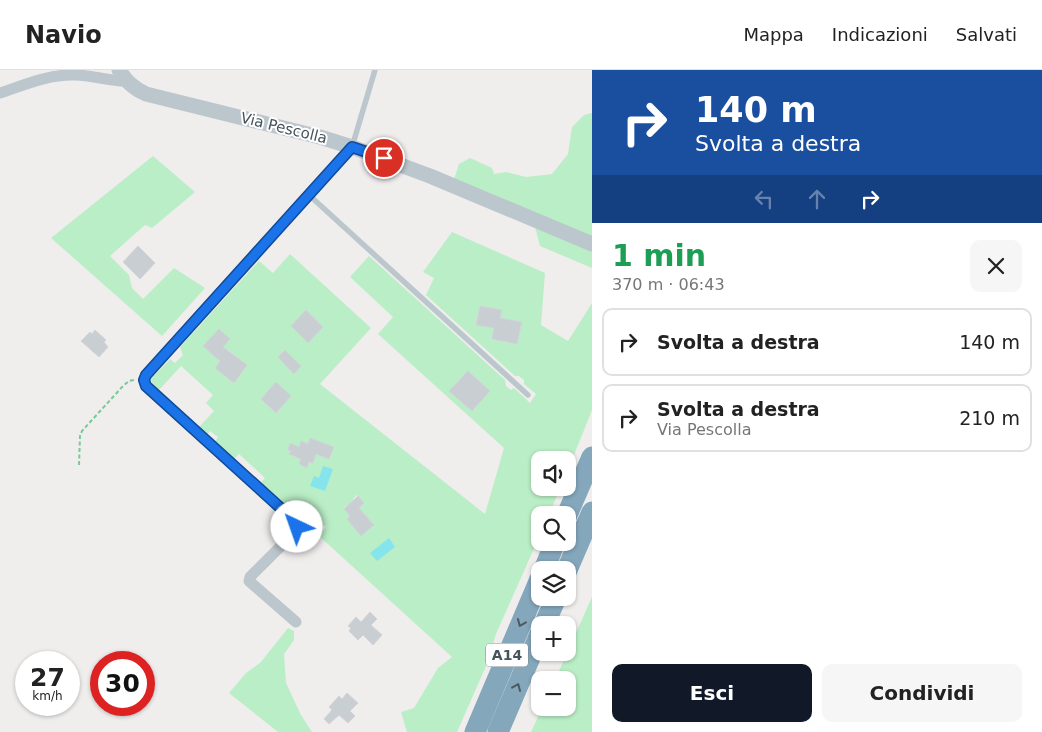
<!DOCTYPE html>
<html lang="it">
<head>
<meta charset="utf-8">
<style>
	body { margin:0; font-family:"DejaVu Sans",sans-serif; background:#f6f6f6; color:#222; height:100vh; display:flex; flex-direction:column; font-size:19px; white-space:nowrap }
	* { box-sizing:border-box; margin:0 }
	p { font-size:16px; color:#767676 }
	.icon { flex:none; width:28px; height:28px; fill:none; stroke:currentColor; stroke-width:2; stroke-linecap:round; stroke-linejoin:round }
	.map { position:relative; flex:1; overflow:hidden }
	.panel { display:flex; flex-direction:column; background:#fff; width:450px }
	.panel>* { flex:none }
	.guide { background:#1a4fa0; color:#fff; overflow:hidden }
	.buttons { position:absolute; left:531px; top:381px; display:grid; gap:10px }
	.buttons a { display:grid; place-items:center; width:45px; height:45px; border-radius:10px; background:#fff; box-shadow:0 1px 4px #0004; font-size:25px }
	.speed { position:absolute; left:15px; top:581px; display:flex; gap:10px; font-size:25px; font-weight:700; text-align:center }
	.speed>* { display:grid; place-content:center; width:65px; height:65px; border-radius:50%; background:#fff; box-shadow:0 1px 4px #0004; line-height:1 }
	.speed small { font-size:12px; font-weight:400 }
	.speed .limit { border:8px solid #d22; background:#fff; color:#111 }
	.pin { position:absolute; display:grid; place-items:center; width:42px; height:42px; color:#fff; margin:-21px; border:2px solid #fff; border-radius:50%; box-shadow:0 1px 5px #0007 }
	.me { position:absolute; width:55px; margin:-28px; rotate:318deg; stroke-linejoin:round; filter:drop-shadow(0 0 4px #0008) }
	.turn { display:flex; align-items:center; gap:18px; height:105px; padding:0 20px; font-size:22px }
	.turn .icon { width:65px; height:65px; stroke-width:2.5 }
	.turn b { display:block; font-size:35px; line-height:42px }
	.lanes { display:flex; align-items:center; height:48px; padding:0 20px; background:#0003; justify-content:center; gap:25px; direction:ltr }
	.lanes .off { opacity:.35 }
	.round { display:grid; place-items:center; flex:none; width:52px; height:52px; border-radius:10px; background:#f6f6f6 }
	.summary { display:flex; align-items:center; justify-content:space-between; height:85px; padding:0 20px }
	h1 { font-size:30px; font-weight:700; line-height:38px; color:#1e9e55 }
	.primary-button { display:flex; gap:10px; margin-top:auto; padding:10px 20px }
	.primary-button a { flex:1; height:58px; border-radius:10px; background:#111827; color:#fff; font-size:20px; font-weight:700; line-height:58px; text-align:center }
	.primary-button a+a { background:#f6f6f6; color:#222 }
	ul { padding:0; list-style:none }
	li { display:flex; align-items:center; gap:15px; height:68px; margin:0 10px 8px; padding:0 10px; border:2px solid #e0e0e0; border-radius:10px }
	li div { flex:1 }
	li b { display:block; font-size:19px }
	li em { font-style:normal }
	header { display:flex; align-items:center; gap:30px; box-sizing:border-box; height:70px; padding:0 25px; background:#fff; border-bottom:1px solid #e0e0e0 }
	header strong { font-size:24px }
	nav { display:flex; gap:28px; margin-inline-start:auto; font-size:18px }
	main { display:flex; flex:1; min-height:0 }
	.map>svg:first-child { display:block }
	.green { fill:#baeec6; fill-rule:evenodd }
	.water { fill:#86e5ec }
	.building { fill:#c9ced2; stroke:#d1d4d9 }
	.lines { fill:none; stroke-linecap:round; stroke-linejoin:round }
	.path { stroke:#72cc93; stroke-width:2; stroke-dasharray:4 2.5; stroke-linecap:butt }
	.service { stroke:#bbc7cc; stroke-width:5.5 }
	.minor { stroke:#bbc7cc; stroke-width:11 }
	.tertiary { stroke:#bbc7cc; stroke-width:15 }
	.motorway { stroke:#84a7bc; stroke-width:21 }
	.oneway { stroke:#4b5b64 }
	.route-casing { stroke:#114b97; stroke-width:12 }
	.route { stroke:#1a73e8; stroke-width:9 }
	.labels { text-anchor:middle; stroke-width:4; stroke-linejoin:round; paint-order:stroke }
	.shield { fill:#fff; stroke:#7d878c; stroke-width:1 }
	.shield-label { font-size:14px; font-weight:bold; fill:#45535a }
	.street-label { font-size:15px; fill:#45535a; stroke:#fff }
</style>
</head>
<body>
<header>
<strong>Navio</strong>
<nav><a>Mappa</a><a>Indicazioni</a><a>Salvati</a></nav>
</header>
<main>
<div class="map">
<svg width="592" height="662" viewBox="0 0 592 662">
	<rect width="100%" height="100%" fill="#f0eded"/>
	<path class="green" d="M592,43V169L454,109L459,94L470,88L492,98L494,104L506,102L526,107L552,104L568,84L572,57L584,45Z
		M153,86L195,122L152,158L145,155L110,186L129,205L132,218L143,229L174,198L205,218L162,266L51,168Z
		M535,157L592,180V198L540,176Z
		M452,162L545,203L541,255L568,271L592,233V340L568,400V390H540V418H560L549,445H540V465L496,564L486,596L457,662H407L401,642L414,638L438,598L452,587L319,466L326,457L316,448L307,456L260,414L265,408L239,384L233,390L214,373L218,367L210,361L206,366L153,317L151,309L170,289L175,293L183,285L180,277L259,191L273,203L290,184L371,258L320,314L485,444L504,378L378,264L393,247L350,207L369,186L505,310L506,316L511,320L514,318L530,333L536,324L524,314V310L519,306H515L426,225L434,208L423,202ZM480,236L501,240L500,248L522,253L517,274L492,269L494,258L476,254ZM228,280L247,295L234,312L215,298ZM181,296L213,325L206,333L214,341L199,357L159,320ZM468,301L490,321L472,341L450,320ZM276,313L291,326L285,332L273,330L281,338L276,343L261,329ZM310,368L334,378L329,389L316,384L313,393L309,392L307,397L299,394L302,387L297,385L296,387L290,385L291,381L288,380L290,373L299,377L301,371L308,374ZM357,425L364,433L359,438L374,455L361,465L347,449L350,446L344,438L354,430L353,429Z
		M592,527V662H531L542,638H568V610H555Z
		M288,558L294,561V570L284,584L286,613L301,645L312,662H278L229,623L246,603L261,592Z"/>
	<path class="water" d="M323,396L333,399L325,421L310,416L314,406L319,408Z
		M389,468L395,477L377,491L370,483Z"/>
	<path class="building" d="M138,176L155,193L140,209L123,192Z
		M480,236L502,240L500,248L522,252L517,274L492,269L494,258L476,255Z
		M306,240L323,257L308,273L291,256Z
		M219,259L230,269L223,277L247,295L234,313L215,298L220,291L203,276Z
		M95,260L106,270L104,272L108,277L99,287L81,271L90,262L92,264Z
		M285,280L301,296L294,304L278,287Z
		M468,301L490,321L472,341L449,321Z
		M276,312L291,326L276,343L261,329Z
		M310,368L334,377L329,389L316,384L313,393L309,392L307,398L299,394L301,389L289,384L291,381L288,380L290,373L299,377L301,371L308,374Z
		M358,426L364,433L359,438L374,455L361,466L347,449L350,446L344,439Z
		M370,542L377,549L371,555L382,565L373,575L363,565L358,570L349,561L351,558L348,556L356,547L361,552Z
		M347,623L358,633L350,641L355,646L348,653L339,645L329,654L324,649L332,640L329,637L339,626L342,629Z"/>
	<g class="lines">
		<path class="path" d="M79,395L80,366L82,361L123,316L129,311L134,310"/>
		<path class="service" d="M352,77L375,0
			M309,125L528,325
			M297,457L310,463L317,456"/>
		<path class="minor" d="M0,23C24,15 49,4 75,5C92,5 108,11 125,11
			M296,552L249,511L250,507L296,461L297,457L296,452L146,316L144,310L146,305L352,77"/>
		<path class="tertiary" d="M119,0C126,11 133,18 146,24L320,67L352,77L430,106L592,174"/>
		<path class="motorway" d="M567,445L592,387
			M544,500L555,472
			M567,500L592,442
			M544,555L556,528
			M475,662L540,509
			M498,662L540,564"/>
	</g>
	<defs><path id="oneway-chevron" d="M-2-3.5L2.5 0L-2 3.5" fill="none" stroke-width="1.6" stroke-linecap="round" stroke-linejoin="round" transform="scale(1.25)"/></defs>
	<g class="oneway">
		<use href="#oneway-chevron" transform="translate(521 553) rotate(113)"/>
		<use href="#oneway-chevron" transform="translate(517 617) rotate(-67)"/>
	</g>
	<g class="lines">
		<defs>
			<path id="route" d="M297,457L296,452L146,316L144,310L146,305L352,77L384,88"/>
		</defs>
		<use href="#route" class="route-casing"/>
		<use href="#route" class="route"/>
	</g>
	<g class="labels">
		<rect class="shield" x="486" y="573.5" width="42" height="23" rx="4"/>
		<g class="shield-label">
			<text x="507" y="590">A14</text>
		</g>
		<g class="street-label">
			<text transform="translate(284 58) rotate(14)" y="5">Via Pescolla</text>
		</g>
	</g>
</svg>
<div class="buttons">
<a><svg class="icon" aria-label="sound" viewBox="0 0 24 24"><path d="M4 9h4l5-4v14l-5-4H4zM17 9q2 3 0 6"/></svg></a>
<a><svg class="icon" aria-label="search" viewBox="0 0 24 24"><circle cx="10" cy="10" r="6"/><path d="M15 15l6 6"/></svg></a>
<a><svg class="icon" aria-label="layers" viewBox="0 0 24 24"><path d="M12 4l9 5-9 5-9-5zM3 14l9 5 9-5"/></svg></a>
<a>+</a>
<a>−</a>
</div>
<div class="speed"><div>27<small>km/h</small></div><div class="limit">30</div></div>
<div class="pin" style="left:384px;top:88px;background:#d93025"><svg class="icon" aria-label="arrive" viewBox="0 0 24 24"><path d="M6 21V4h12l-3 4 3 4H6"/></svg></div>
<svg class="me" style="left:297px;top:457px" viewBox="-20 -20 40 40"><circle r="19" fill="#fff"/><path d="M0-13L10 11 0 6-10 11z" fill="#1a73e8"/></svg>
</div>
<section class="panel">
<div class="guide">
<div class="turn"><svg class="icon" aria-label="right" viewBox="0 0 24 24"><path d="M7 20v-9h11M14 6l5 5-5 5"/></svg><div><b>140 m</b>Svolta a destra</div></div>
<div class="lanes"><svg class="icon off" aria-label="left" viewBox="0 0 24 24"><path d="M17 20v-9H6M10 6l-5 5 5 5"/></svg><svg class="icon off" aria-label="ahead" viewBox="0 0 24 24"><path d="M12 20V5M6 11l6-6 6 6"/></svg><svg class="icon" aria-label="right" viewBox="0 0 24 24"><path d="M7 20v-9h11M14 6l5 5-5 5"/></svg></div>
</div>
<div class="summary"><div><h1>1 min</h1><p>370 m · 06:43</p></div><a class="round"><svg class="icon" aria-label="close" viewBox="0 0 24 24"><path d="M6 6l12 12M18 6L6 18"/></svg></a></div>
<ul>
<li><svg class="icon" aria-label="right" viewBox="0 0 24 24"><path d="M7 20v-9h11M14 6l5 5-5 5"/></svg><div><b>Svolta a destra</b></div><em>140 m</em></li>
<li><svg class="icon" aria-label="right" viewBox="0 0 24 24"><path d="M7 20v-9h11M14 6l5 5-5 5"/></svg><div><b>Svolta a destra</b><p>Via Pescolla</p></div><em>210 m</em></li>
</ul>
<div class="primary-button"><a>Esci</a><a>Condividi</a></div>
</section>
</main>
</body>
</html>
